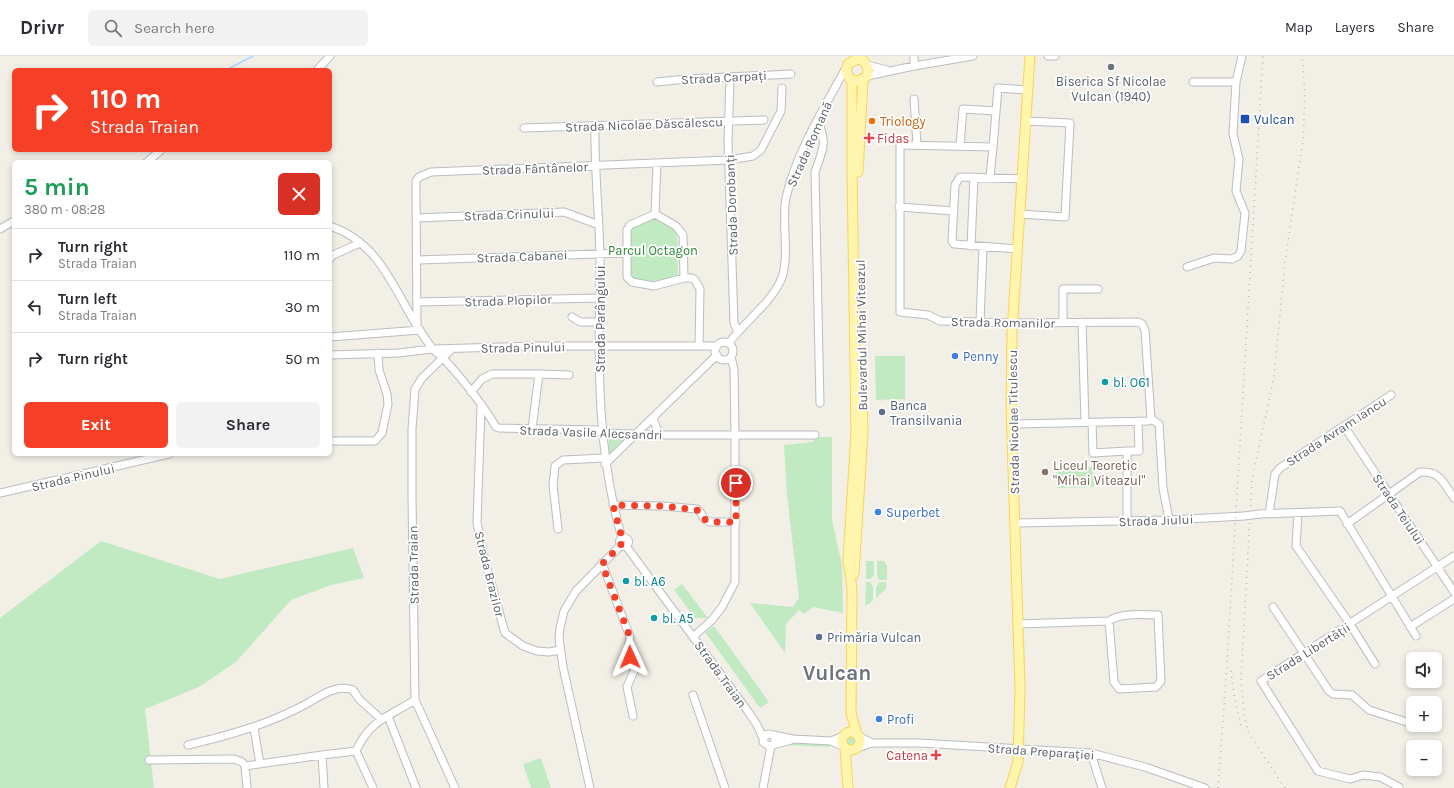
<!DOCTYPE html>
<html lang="en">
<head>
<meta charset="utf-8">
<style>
	body { margin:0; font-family:Karla,sans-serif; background:#f2f2f3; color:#2b2b33; height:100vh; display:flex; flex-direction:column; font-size:15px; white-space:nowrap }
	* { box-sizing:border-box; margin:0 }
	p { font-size:13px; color:#7c7c81 }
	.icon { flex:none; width:22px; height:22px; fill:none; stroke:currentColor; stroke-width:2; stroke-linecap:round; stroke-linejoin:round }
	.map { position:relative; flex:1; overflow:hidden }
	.panel { position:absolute; left:12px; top:104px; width:320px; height:296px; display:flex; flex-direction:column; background:#fff; border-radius:6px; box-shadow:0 2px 6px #0003 }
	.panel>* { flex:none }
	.top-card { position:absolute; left:12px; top:12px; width:320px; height:84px; border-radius:6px; box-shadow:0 2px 6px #0003; background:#f63f27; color:#fff; overflow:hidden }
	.buttons { position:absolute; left:1406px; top:596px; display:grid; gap:8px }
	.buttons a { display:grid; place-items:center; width:36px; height:36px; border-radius:6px; background:#fff; box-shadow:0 2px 6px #0003; font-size:20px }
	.pin { position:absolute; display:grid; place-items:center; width:34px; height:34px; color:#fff; margin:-17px; border:2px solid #fff; border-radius:50%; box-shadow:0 1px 4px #0007 }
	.me { position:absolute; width:44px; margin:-22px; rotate:359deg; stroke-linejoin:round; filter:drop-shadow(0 0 3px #0008) }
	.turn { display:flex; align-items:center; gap:14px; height:84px; padding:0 12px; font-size:18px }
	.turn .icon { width:52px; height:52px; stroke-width:2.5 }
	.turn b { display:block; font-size:28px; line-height:34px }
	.round { display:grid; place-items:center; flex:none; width:42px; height:42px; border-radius:6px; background:#f2f2f3 }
	.head { display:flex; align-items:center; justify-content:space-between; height:68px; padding:0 12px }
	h1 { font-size:24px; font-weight:700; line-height:30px; color:#1e9e55 }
	.cta { display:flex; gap:8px; margin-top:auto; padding:8px 12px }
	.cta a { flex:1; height:46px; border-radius:6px; background:#f63f27; color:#fff; font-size:16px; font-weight:700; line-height:46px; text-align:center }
	.cta a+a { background:#f2f2f3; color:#2b2b33 }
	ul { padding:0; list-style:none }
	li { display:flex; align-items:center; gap:12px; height:52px; padding:0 12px; border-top:1px solid #e1e1e2 }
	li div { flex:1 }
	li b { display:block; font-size:15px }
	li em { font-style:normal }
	header { display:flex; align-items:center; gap:24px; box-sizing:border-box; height:56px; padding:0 20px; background:#fff; border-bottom:1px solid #e1e1e2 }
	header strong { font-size:19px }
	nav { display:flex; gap:22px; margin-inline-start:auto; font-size:14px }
	.search { width:280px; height:36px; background:#f2f2f3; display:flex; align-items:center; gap:10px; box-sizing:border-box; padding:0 14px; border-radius:6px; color:#7c7c81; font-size:15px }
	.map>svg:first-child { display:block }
	.green { fill:#c1eac3 }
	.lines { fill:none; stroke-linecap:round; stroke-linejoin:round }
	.stream { stroke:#a8d6ff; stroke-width:1.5 }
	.minor-casing { stroke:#babdc2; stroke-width:9 }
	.major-casing { stroke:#fcd354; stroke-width:11 }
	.minor { stroke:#fff; stroke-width:7 }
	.major { stroke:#fff5ad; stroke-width:9 }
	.rail { stroke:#b7b8b9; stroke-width:1.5; stroke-dasharray:1 5; stroke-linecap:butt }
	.minor-bridge-casing { stroke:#babdc2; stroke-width:9; stroke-linecap:butt }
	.minor-bridge { stroke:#fff; stroke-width:7 }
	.route { stroke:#f63f27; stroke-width:7; stroke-dasharray:0 12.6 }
	.worship-dot { fill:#6b7280; stroke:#fff; stroke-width:1.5 }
	.transit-dot { fill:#1a4fb4; stroke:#fff; stroke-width:1.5 }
	.food-dot { fill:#e8710a; stroke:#fff; stroke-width:1.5 }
	.health-dot { fill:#e0444e; stroke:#fff; stroke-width:1.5 }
	.shop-dot { fill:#3f7fe0; stroke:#fff; stroke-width:1.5 }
	.culture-dot { fill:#0f9aa8; stroke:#fff; stroke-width:1.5 }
	.service-dot { fill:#5c6f8a; stroke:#fff; stroke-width:1.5 }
	.education-dot { fill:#8d6e63; stroke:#fff; stroke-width:1.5 }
	.labels { text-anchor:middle; stroke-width:3.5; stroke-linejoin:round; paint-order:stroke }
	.street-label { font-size:13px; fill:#5d6168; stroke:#fff }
	.worship-label { font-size:13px; fill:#5b616d; stroke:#fff }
	.transit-label { font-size:13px; fill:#164399; stroke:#fff; text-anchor:start }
	.food-label { font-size:13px; fill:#c56008; stroke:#fff; text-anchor:start }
	.health-label { font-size:13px; fill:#be3a42; stroke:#fff; text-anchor:start }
	.park-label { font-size:13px; fill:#2f8536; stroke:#fff }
	.shop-label { font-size:13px; fill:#366cbe; stroke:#fff; text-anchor:start }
	.culture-label { font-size:13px; fill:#0d838f; stroke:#fff; text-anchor:start }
	.service-label { font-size:13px; fill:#4e5e75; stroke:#fff; text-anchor:start }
	.education-label { font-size:13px; fill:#785e54; stroke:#fff; text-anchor:start }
	.town-label { font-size:21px; font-weight:bold; fill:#6e747a; stroke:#fff }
</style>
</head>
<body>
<header>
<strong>Drivr</strong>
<div class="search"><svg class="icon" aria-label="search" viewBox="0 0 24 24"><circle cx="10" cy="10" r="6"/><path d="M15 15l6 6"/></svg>Search here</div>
<nav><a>Map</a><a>Layers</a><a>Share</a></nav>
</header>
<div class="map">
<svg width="1454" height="732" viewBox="0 0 1454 732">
	<rect width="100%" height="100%" fill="#f1efe6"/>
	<path class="green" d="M653,161L677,173L678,220C662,226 644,231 629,220L628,179L633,170Z
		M875,300H905V343L876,344Z
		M813,381H832V464L842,509L843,557L813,551L804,558L799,554L786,568L785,597L750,547L793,551L799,542L787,439L784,389L813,386Z
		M624,382L625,384L608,399L609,383Z
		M1093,411L1094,431L1057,432L1056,413Z
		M101,485L220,523L353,492L364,522L331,529L291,544L236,606L199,631L145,653L154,732H0V562Z
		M866,505H874V518L871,523H866Z
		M877,505H884L887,510V524H879L877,519Z
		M866,526H870L873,531V544L869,548L865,549Z
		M879,526H886V533L876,542V532Z
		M682,528L708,562H695L674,534Z
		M714,570L769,646L760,652L705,576Z
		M845.5 686a5.5 5.5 0 1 1 11 0a5.5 5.5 0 1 1-11 0Z
		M785,687L829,689V691L785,689Z
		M541,702L551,732H531L523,708Z"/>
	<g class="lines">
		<path class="stream" d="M226,14L253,0"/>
		<defs>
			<path id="minor" d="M1048,0H1055
				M867,9L887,14
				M914,10V0
				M317,14L330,0
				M867,20L914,10L973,0
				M730,21L728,86L734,267L738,276
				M657,26L686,23L791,18
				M1193,26H1236
				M1027,34L998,32L993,91L900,89V256L928,259L940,265L1012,267L1138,266L1142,268L1145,274L1151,363
				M914,43L917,89
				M818,66C828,88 822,95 815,116L820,347
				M595,70C594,120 601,170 600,221C598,308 597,397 622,482
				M524,72L764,64
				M960,90L963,53L996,55
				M147,106L161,94
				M990,121L993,91
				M899,151L954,155
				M655,158L630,169L627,174V221L632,226L654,230L684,222H692L695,224L700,233L699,290
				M655,158L676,170L683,179L684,222
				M655,158L657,107
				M1020,158L1065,161L1070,67L1026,65
				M417,162L564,156L599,169
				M330,170C388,189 398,251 433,293C436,297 441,299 444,303C463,324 482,347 496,371L499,372L597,374L602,377L659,379H815
				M0,173L14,165
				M971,190L974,121
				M1018,193L954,188L952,185L955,129L960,121L1022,123
				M330,203L333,199L360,187
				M417,204L626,197
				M1187,211L1214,202L1232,203L1238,200L1241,195L1245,157L1236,135L1239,103L1233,78L1236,26L1242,0
				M417,246L599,242
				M572,261L580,266H599
				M980,266L983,191
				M1063,266V233H1098
				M1082,266L1085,366
				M417,269L416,137V125L419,121L431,116L729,104L753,100L761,94L781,55L782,32
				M330,281L420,274
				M715 295a9 9 0 1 1 18 0a9 9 0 1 1-18 0Z
				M729,287C744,266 768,250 780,226C791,205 781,166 786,142C795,99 825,50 846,12
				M452,293L422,322L415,333L412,373V440L415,644L455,732
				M330,299L398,297L433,293L537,290H717
				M539,318L569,319
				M471,336L482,323L492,318H539L532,373
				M481,350L477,467L485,505L505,577L523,590L537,595L549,596L560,594
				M653,362L659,379
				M1151,363L1159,368L1163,432L1169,464
				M1092,366L1093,397L1127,395
				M1011,368L1149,365L1151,363
				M1344,370L1454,536
				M330,385H375L382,377L388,348L387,338L379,314L378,297
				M605,408L717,299
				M0,437L169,398
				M613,449L663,450L697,453L701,457L704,463L710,466H736
				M1298,457L1296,490L1350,568L1375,608
				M1260,458L1340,455L1416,580
				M1269,458L1275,418L1280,412L1391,339
				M1127,465V395H1139L1138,365
				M1014,467L1169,464L1244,460
				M1347,468L1420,416C1441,415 1443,427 1454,442
				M558,473L553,429L555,410L563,404L604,402
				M619.5 486a4.5 4.5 0 1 1 9 0a4.5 4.5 0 1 1-9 0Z
				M626,490L747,654L757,669L763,682
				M602,507L630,581L628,593L634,615L627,631L633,660
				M1273,551L1329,635L1333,638L1352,639L1369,654L1413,668
				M1018,568L1109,565C1122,556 1143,559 1158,559L1161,625L1156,631L1119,633L1114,626L1109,565
				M1410,571L1454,543
				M694,580L712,564L722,551L735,526V379L734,313L731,301
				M693,639L725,732
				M388,660L416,732
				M1422,669H1424
				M254,672L260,708
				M773,679L793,683L831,685L844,691
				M858,680L872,687
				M831,685L844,680
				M774,688L775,683L773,679L769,678L765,679L763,686L769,690L791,684
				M188,689C230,679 270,668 308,647C322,639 336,628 353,634L359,643L381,663
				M857,692L872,687H919L1091,697L1145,711L1205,732
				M356,695L373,732
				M1091,697L1102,732
				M149,704L234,703L242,706L245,710L322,699
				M245,710L247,732
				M1399,731L1380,721L1363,719L1350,723L1318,715L1261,625L1454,500
				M324,732L322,699L356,695C370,664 388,661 415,644
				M590,732L563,611L559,582L560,572L564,555L576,535L621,489
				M763,732L771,690"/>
			<path id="major" d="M860,0C865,7 870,11 867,20L859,25L851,24L846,16L848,8L857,3L864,5
				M852,25V113L856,377L848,504L852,533L851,657L857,679
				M858,116L863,24
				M854,518L863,377L861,303
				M842 685a9 9 0 1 1 18 0a9 9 0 1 1-18 0Z
				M845,692L848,732
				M1010,732L1018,706L1020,632L1011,349L1012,277L1030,0"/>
		</defs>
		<use href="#minor" class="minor-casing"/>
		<use href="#major" class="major-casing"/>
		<use href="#minor" class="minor"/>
		<use href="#major" class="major"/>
		<path class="rail" d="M1231,615L1234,639L1241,670
			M1218,732L1226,623L1263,0
			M1285,732L1248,676L1244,658L1241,625L1252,423L1274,321L1285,206L1303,84L1305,38L1302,0"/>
		<defs>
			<path id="minor-bridge" d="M1244,460L1260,458"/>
		</defs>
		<use href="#minor-bridge" class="minor-bridge-casing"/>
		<use href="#minor-bridge" class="minor-bridge"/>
	</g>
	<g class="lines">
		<path class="route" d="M630,601L628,594L630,581L602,508L621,489L620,485L622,482L613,449L663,450L697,454L701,457L704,463L710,466H736V427"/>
	</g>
	<circle class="worship-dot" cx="1111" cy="11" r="4"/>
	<rect class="transit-dot" x="1240" y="58" width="10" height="10" rx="2"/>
	<circle class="food-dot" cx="872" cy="65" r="4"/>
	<g class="health-dot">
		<path d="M867 76h4v4h4v4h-4v4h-4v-4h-4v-4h4z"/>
		<path d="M934 693h4v4h4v4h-4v4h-4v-4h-4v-4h4z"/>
	</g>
	<g class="shop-dot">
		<circle cx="955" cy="300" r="4"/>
		<circle cx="878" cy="456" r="4"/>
		<circle cx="879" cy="663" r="4"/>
	</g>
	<g class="culture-dot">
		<circle cx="1105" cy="326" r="4"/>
		<circle cx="626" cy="525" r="4"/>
		<circle cx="654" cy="562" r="4"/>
	</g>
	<g class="service-dot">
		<circle cx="882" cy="356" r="4"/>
		<circle cx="819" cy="581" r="4"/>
	</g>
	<circle class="education-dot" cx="1045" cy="416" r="4"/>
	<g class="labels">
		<g class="street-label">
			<text transform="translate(724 21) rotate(-3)" y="5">Strada Carpați</text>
			<text transform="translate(644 68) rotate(-2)" y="5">Strada Nicolae Dăscălescu</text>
			<text transform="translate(809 88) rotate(-66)" y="5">Strada Romană</text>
			<text transform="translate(535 112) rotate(-2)" y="5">Strada Fântânelor</text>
			<text transform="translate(731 149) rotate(-92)" y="5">Strada Dorobanți</text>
			<text transform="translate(509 158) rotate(-2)" y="5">Strada Crinului</text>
			<text transform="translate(522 200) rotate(-2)" y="5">Strada Cabanei</text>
			<text transform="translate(508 244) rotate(-2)" y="5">Strada Plopilor</text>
			<text transform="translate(600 263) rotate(-90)" y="5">Strada Parângului</text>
			<text transform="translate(1003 266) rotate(1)" y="5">Strada Romanilor</text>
			<text transform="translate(861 279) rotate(-91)" y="5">Bulevardul Mihai Viteazul</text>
			<text transform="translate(523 291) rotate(-1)" y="5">Strada Pinului</text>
			<text transform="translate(1013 366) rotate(-91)" y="5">Strada Nicolae Titulescu</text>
			<text transform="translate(1336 375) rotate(-33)" y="5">Strada Avram Iancu</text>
			<text transform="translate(591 376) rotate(2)" y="5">Strada Vasile Alecsandri</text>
			<text transform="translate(73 421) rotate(-13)" y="5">Strada Pinului</text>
			<text transform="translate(1399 453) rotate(56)" y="5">Strada Teiului</text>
			<text transform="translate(1156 464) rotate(-2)" y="5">Strada Jiului</text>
			<text transform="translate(413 509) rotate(-91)" y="5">Strada Traian</text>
			<text transform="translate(490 518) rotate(76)" y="5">Strada Brazilor</text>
			<text transform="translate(1308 595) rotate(-32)" y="5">Strada Libertății</text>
			<text transform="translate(721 618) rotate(54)" y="5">Strada Traian</text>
			<text transform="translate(1041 695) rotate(4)" y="5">Strada Preparației</text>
		</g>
		<g class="worship-label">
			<text x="1111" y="30">Biserica Sf Nicolae<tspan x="1111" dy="15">Vulcan (1940)</tspan></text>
		</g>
		<g class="transit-label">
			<text x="1254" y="68">Vulcan</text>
		</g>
		<g class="food-label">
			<text x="880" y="70">Triology</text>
		</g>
		<g class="health-label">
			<text x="877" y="87">Fidas</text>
			<text x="928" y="704" text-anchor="end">Catena</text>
		</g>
		<g class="park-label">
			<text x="653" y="199">Parcul Octagon</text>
		</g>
		<g class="shop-label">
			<text x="963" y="305">Penny</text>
			<text x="886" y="461">Superbet</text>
			<text x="887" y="668">Profi</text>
		</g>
		<g class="culture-label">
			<text x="1113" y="331">bl. O61</text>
			<text x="634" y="530">bl. A6</text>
			<text x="662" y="567">bl. A5</text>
		</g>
		<g class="service-label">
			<text x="890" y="354">Banca<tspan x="890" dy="15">Transilvania</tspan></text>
			<text x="827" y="586">Primăria Vulcan</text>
		</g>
		<g class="education-label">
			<text x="1053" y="414">Liceul Teoretic<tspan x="1053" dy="15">"Mihai Viteazul"</tspan></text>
		</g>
		<g class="town-label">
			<text x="837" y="624">Vulcan</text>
		</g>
	</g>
</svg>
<div class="buttons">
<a><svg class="icon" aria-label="sound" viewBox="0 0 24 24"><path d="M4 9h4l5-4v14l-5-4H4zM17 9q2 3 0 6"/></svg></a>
<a>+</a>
<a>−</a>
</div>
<div class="pin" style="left:736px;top:427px;background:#d93025"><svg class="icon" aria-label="arrive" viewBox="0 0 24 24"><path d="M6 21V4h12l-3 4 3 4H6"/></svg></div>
<svg class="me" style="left:630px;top:601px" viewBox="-20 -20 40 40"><path d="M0-17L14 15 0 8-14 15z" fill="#f63f27" stroke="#fff" stroke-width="4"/></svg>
<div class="top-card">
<div class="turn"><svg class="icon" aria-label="right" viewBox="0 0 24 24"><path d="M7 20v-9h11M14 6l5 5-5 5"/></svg><div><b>110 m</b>Strada Traian</div></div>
</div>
<section class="panel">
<div class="head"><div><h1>5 min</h1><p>380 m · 08:28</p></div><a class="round" style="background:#d93025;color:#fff"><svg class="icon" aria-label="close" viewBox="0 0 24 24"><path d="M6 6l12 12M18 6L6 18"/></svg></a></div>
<ul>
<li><svg class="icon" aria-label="right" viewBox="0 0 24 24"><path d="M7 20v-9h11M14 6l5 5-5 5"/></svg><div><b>Turn right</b><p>Strada Traian</p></div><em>110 m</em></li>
<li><svg class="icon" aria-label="left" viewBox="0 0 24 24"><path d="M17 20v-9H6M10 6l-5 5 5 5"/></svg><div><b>Turn left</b><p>Strada Traian</p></div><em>30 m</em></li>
<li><svg class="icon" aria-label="right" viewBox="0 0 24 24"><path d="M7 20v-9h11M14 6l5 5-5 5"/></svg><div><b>Turn right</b></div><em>50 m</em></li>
</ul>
<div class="cta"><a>Exit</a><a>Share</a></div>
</section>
</div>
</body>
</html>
